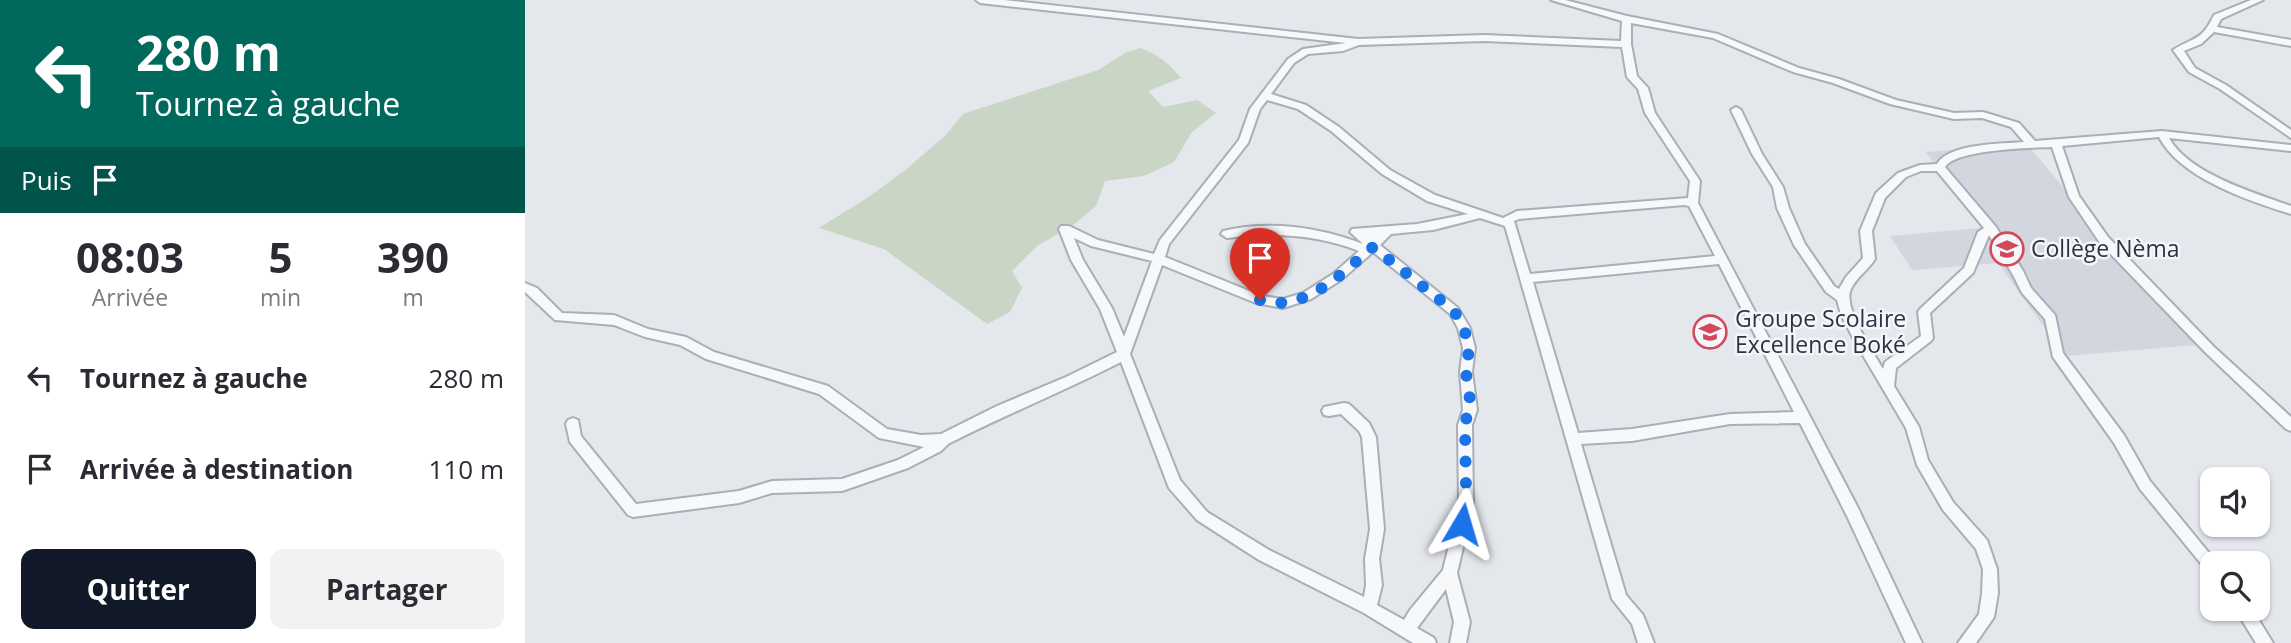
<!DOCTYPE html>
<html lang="fr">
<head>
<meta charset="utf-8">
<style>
	body { margin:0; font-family:"Open Sans",sans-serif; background:#f2f2f3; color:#2b2b33; height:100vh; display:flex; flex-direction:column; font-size:26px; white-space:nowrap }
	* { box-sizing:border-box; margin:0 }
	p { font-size:23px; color:#7c7c81 }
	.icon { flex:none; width:38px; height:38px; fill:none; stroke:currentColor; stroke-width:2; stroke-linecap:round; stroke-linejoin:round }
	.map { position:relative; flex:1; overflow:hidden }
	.panel { display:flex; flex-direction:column; background:#fff; width:525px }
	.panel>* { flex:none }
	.top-card { background:#00695c; color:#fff; overflow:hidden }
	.buttons { position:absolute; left:1675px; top:467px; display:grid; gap:14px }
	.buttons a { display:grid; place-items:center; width:70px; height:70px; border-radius:14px; background:#fff; box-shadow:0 2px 5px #0004; font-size:35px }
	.pin { position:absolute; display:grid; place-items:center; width:60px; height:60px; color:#fff; margin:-72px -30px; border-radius:50% 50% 50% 0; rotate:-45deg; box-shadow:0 0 7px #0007 }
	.pin .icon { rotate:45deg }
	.me { position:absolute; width:77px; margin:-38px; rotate:7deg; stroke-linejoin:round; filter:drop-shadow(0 0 5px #0008) }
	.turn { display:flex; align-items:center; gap:24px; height:147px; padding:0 21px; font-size:32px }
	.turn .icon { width:91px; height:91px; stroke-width:2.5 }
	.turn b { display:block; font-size:49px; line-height:60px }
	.then { display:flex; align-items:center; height:66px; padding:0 21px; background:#0003; gap:14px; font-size:26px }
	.eta { display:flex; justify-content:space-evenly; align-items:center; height:119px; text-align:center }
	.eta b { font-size:42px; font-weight:700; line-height:49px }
	.button { display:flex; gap:14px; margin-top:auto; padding:14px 21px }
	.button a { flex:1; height:80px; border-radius:14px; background:#111827; color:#fff; font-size:28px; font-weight:700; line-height:80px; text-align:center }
	.button a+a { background:#f2f2f3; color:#2b2b33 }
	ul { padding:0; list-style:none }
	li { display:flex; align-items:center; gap:21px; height:91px; padding:0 21px }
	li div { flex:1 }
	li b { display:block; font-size:26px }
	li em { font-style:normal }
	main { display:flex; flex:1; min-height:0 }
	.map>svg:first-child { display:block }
	.built { fill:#d2d6de }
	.green { fill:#c9d6c5 }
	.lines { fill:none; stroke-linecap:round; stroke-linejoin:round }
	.minor-casing { stroke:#a9aeb7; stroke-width:4 }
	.minor { fill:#f7f8fa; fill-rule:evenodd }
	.route { stroke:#1a73e8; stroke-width:12; stroke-dasharray:0 21.6 }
	.labels { text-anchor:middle; stroke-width:5; stroke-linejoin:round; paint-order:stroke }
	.poi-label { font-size:23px; fill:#2b3445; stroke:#f4f6f9; text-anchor:start }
</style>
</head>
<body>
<main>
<section class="panel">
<div class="top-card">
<div class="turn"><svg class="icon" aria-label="left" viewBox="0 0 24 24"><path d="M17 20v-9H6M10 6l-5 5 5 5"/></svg><div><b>280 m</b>Tournez à gauche</div></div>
<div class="then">Puis<svg class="icon" aria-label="arrive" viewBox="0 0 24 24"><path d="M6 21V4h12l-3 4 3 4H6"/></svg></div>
</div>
<div class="eta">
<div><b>08:03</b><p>Arrivée</p></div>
<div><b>5</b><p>min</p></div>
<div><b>390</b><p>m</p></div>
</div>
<ul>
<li><svg class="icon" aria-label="left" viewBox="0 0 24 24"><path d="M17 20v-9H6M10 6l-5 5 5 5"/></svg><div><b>Tournez à gauche</b></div><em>280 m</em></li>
<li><svg class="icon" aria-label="arrive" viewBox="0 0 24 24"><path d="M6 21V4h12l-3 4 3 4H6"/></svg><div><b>Arrivée à destination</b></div><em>110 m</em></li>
</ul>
<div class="button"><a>Quitter</a><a>Partager</a></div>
</section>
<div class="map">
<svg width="1766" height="643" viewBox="0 0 1766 643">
	<rect width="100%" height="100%" fill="#e4e7ec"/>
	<path class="built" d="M1502,144L1670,345L1540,356L1473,263L1387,270L1365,236L1456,228L1401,152Z"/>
	<path class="green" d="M616,48C633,55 644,63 656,78L623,91L638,107L672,100L691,113L667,132L649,162L619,176L580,181L571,206L547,226L512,246L487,271L497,288L485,312L462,324L359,249L294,228L342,198L379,171L421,135L438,114L573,70L602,52Z"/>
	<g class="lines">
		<defs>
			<path id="minor" d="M451,0H479L833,39L959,35L1096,41L1097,21L1026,0H1040L1102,16L1193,34L1274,68L1314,79L1371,100L1429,113L1458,112L1494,123L1510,141L1637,131L1766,145V151L1644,138C1664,174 1730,193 1766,206V214C1724,201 1655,178 1634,137L1537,146L1554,196L1583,237L1689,347L1766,417V431L1761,429L1681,353L1575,243L1544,197L1527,147C1506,148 1431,149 1420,167L1471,227L1498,271L1506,288L1530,315L1538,353L1599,435L1625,481L1693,564H1687V573L1682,571L1615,489L1589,443L1528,357L1520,319L1497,293L1488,275L1464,235L1448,273L1405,313L1408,338L1406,341L1371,368L1369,386L1394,427L1403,460L1428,502L1462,540L1472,569L1473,593L1469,617L1451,643H1433L1454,614L1457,593L1458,569L1451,549L1418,510L1392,465L1381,428L1329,340L1316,314L1312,300L1301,292L1269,245L1252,208L1248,187L1227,154L1206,110L1211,107L1216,110L1237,154L1258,187L1264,208L1280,244L1309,286L1314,289L1321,277L1338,258L1335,231L1351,193L1373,173L1395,165L1412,164C1425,143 1476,144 1499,142L1486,127L1457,118L1429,119L1365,104L1308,83L1268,72L1188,38L1106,23V44L1112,76L1123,88L1130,113L1175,181L1173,203L1333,508L1397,643H1381L1322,516L1275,423L1205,424L1107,441L1056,444L1101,595L1118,615L1129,643H1113L1107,624L1087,599L980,226L955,218L908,230L866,234L855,245L933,308L945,328L950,348L947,372L952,410L947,425L948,505L932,573L945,622L941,643H925L929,622L921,589L892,628L909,638L911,643H888L839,613L734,560L672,520L644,488L596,362C539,391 480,415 423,444L416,451L383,468L317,491L247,493L214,503L108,517L103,515L45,442L41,424L43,420L48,418L53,420L56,436L111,504L214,491L247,481L317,479L373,460L399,447L354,438L294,394L181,359L155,345L120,337L89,325L30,320L0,292V283L12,288L37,313L89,315L123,329L161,337L189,352L303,386L362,429L396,435L416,434L472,406L541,377L592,352L575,309L546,260L534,229L536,226H544L573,240L629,254L635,240L714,140L725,109L763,59L778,49L821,43L455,3ZM959,41L1097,47L1102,77L1113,89L1120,113L1165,181L1163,198L992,211L978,218L910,195L865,170L814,127L781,105L746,94L769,63L783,54L818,51L834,45ZM742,100L773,109L806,131L857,174L902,201L943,214L892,224L827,229L825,232L838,244C795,227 743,220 698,231L696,234L702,238C747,232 791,234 834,251L808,274L778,293L758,299L737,296L640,257L644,244L723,143L735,109ZM1396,171H1412L1459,228L1453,232L1439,268L1395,309L1393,312L1396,336L1360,362L1358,369C1349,353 1317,307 1326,289C1331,278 1343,270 1350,259L1347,231L1360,198L1381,177ZM1159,205L1164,206L1190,256L1005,274L989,221L994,219ZM549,238L566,246L627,261L599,337L587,308L558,260ZM848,252L925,314L933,328L938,348L935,372L938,410L933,425L934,505L918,570L885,610L879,620L852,605L857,585L854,559L859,529L851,437L844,423L824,404L819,403L799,407L797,411L799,415L804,416L816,414L834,431L837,437L845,529L840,559L841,585L839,597L744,550L682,512L655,480L605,354L637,265L731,303L758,308L786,299L816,280ZM1194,264L1269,412L1205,414L1107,429L1053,433L1008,282Z
				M1726,0H1738L1696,19L1692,27L1766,40V46L1689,32L1676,44L1659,51L1670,68L1701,85L1766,130V138L1695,89L1664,72L1648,50C1670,36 1676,42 1689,15Z
				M1710,609H1727L1748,643H1731Z"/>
		</defs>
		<use href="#minor" class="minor-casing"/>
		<use href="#minor" class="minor"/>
	</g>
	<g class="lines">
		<path class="route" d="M735,300C778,314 817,273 848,247L929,311L939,328L944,348L941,373L945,400L940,425L941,489L937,524"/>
	</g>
	<defs>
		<symbol id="school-ring" viewBox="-11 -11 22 22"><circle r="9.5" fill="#f4f6f9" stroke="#d1495b" stroke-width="1.5"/><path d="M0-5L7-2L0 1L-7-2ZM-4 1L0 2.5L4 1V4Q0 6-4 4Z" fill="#d1495b"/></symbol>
	</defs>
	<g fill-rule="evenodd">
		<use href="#school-ring" x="1463" y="230" width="38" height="38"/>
		<use href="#school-ring" x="1166" y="313" width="38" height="38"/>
	</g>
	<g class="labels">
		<g class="poi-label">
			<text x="1506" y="257">Collège Nèma</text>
			<text x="1210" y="327">Groupe Scolaire<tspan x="1210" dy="26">Excellence Boké</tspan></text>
		</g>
	</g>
</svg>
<div class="buttons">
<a><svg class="icon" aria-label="sound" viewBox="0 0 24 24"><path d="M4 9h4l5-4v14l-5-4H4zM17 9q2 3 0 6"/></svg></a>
<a><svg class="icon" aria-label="search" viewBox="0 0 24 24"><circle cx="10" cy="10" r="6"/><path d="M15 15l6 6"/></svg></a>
</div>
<div class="pin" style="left:735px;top:300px;background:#d93025"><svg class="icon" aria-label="arrive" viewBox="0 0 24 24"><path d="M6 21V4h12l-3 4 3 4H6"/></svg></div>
<svg class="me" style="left:937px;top:524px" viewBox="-20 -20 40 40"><path d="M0-17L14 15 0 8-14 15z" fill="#1a73e8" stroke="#fff" stroke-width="4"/></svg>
</div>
</main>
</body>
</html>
